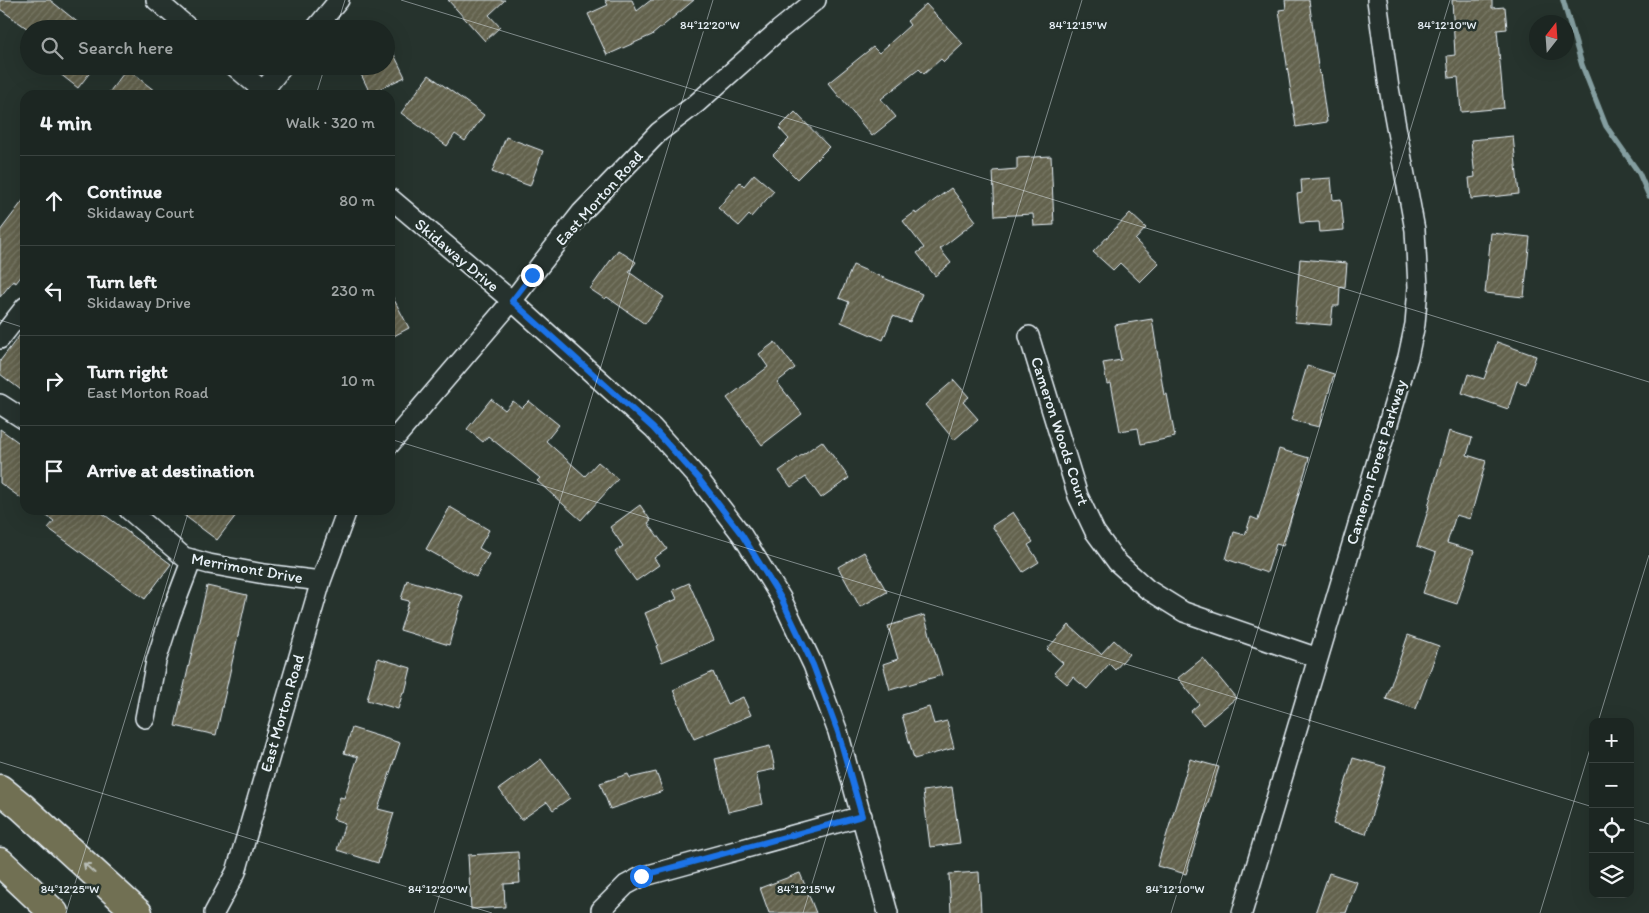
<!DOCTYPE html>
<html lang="en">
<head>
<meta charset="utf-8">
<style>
  :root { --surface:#1c2622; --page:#252e2a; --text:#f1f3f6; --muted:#a0a5a5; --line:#3a4340 }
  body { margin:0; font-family:Itim,sans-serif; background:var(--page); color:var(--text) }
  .controls { position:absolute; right:15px; bottom:15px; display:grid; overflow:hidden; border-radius:10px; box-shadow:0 5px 20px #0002 }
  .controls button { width:45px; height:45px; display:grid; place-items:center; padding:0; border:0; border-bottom:1px solid var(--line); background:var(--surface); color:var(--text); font:25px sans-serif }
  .compass { position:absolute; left:1529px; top:15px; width:45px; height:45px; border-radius:50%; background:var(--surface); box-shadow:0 5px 20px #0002; rotate:17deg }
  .stop { position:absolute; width:15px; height:15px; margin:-11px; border:4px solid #1a73e8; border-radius:50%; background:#fff }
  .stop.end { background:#1a73e8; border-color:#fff; box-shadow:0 1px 5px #0008 }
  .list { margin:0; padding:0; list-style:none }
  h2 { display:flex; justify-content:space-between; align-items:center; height:65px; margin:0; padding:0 20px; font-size:21px }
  h2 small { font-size:16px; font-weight:400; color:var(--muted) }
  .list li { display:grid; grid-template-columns:32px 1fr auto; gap:15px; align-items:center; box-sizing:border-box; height:90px; padding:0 20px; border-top:1px solid var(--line) }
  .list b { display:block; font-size:19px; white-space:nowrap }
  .list p { margin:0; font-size:16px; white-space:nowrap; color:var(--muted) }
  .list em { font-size:16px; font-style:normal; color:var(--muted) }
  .icon { flex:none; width:28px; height:28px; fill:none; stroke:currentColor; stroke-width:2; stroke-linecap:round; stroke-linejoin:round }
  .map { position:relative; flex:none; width:1649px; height:913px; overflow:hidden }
  .search { position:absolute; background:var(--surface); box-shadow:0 5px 20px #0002; left:20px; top:20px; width:375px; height:55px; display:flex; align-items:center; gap:12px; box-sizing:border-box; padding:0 18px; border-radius:28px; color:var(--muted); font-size:19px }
  .panel { position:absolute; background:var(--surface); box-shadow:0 5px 20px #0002; left:20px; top:90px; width:375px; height:425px; border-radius:15px }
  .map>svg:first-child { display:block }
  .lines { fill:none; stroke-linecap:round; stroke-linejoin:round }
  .stream { stroke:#849ea0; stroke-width:5.5 }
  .building { fill:url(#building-hatch); stroke:#e8f1f8 }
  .street-casing { stroke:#e8f1f8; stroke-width:22 }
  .highway-casing { stroke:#e8f1f8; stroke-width:31 }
  .street { stroke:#26332d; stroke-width:19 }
  .highway { stroke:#716f52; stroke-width:28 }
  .oneway { stroke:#b8bdb6 }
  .route { stroke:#1a73e8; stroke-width:6 }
  .ticks { fill:none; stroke:#e8f1f8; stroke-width:1; stroke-opacity:0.45 }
  .labels { text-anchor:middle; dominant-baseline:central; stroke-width:5; stroke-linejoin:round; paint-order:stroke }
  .street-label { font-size:16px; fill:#e8f1f8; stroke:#26332d }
  .ticks-label { font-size:12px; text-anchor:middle; fill:#e8f1f8; stroke:#26332d; stroke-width:5; stroke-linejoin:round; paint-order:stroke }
</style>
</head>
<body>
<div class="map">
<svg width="1649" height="913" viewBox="0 0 1649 913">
  <defs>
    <pattern id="building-hatch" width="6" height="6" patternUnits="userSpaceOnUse" patternTransform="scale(1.25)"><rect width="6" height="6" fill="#63624d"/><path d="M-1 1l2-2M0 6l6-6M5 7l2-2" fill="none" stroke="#797967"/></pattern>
  </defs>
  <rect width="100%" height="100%" fill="#26332d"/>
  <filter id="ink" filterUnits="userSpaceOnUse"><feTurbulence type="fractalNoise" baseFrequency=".02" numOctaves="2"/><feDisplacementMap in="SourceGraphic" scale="10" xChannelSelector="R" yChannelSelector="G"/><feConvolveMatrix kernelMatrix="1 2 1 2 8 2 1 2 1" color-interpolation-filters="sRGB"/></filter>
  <g filter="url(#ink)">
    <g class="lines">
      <path class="stream" d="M1563 0 1582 65 1606 126 1639 173 1649 196"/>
    </g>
    <path class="building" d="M0 0H50L86 29H28L0 9Z
      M448 0H505L489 15 500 27 485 41Z
      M605 0H632L637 11 651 0H694L652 35 607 55 588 14 608 5Z
      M1285 0H1309L1319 74 1320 73 1327 122 1296 127 1279 10 1286 9Z
      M1452 0H1492V8L1505 7 1507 29 1497 30 1504 108 1461 112 1458 77 1449 78 1447 56 1455 55Z
      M926 4 963 44 944 62 941 59 924 74 919 69 881 99 896 117 872 136 828 83 873 47 879 53 910 25 907 21Z
      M386 38 405 77 370 93 357 66H386Z
      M50 66H95L78 88Z
      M127 69 160 95H107Z
      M429 75 484 115 465 141 455 134 447 146 401 113Z
      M795 112 829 147 797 179 773 155 789 139 779 128Z
      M1513 136 1519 194 1471 199 1469 178 1475 177 1471 140Z
      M506 137 543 151 530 186 492 172Z
      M1051 156 1054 225 1034 226 1033 214 995 216 993 171 1017 169V158Z
      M754 174 774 191 751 217 749 215 739 226 718 208 740 182 744 186Z
      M1331 178 1333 200 1341 199 1344 230 1320 232 1319 222 1300 223 1297 194 1302 193 1301 180Z
      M951 188 976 221 940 249 951 263 935 276 917 253 924 248 903 221 915 212 916 214Z
      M25 198V271L16 283 13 281 0 297V231Z
      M1130 213 1146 228 1135 240 1159 263 1140 282 1120 263 1113 270 1093 252Z
      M1491 233 1530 237 1524 297 1485 293Z
      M618 250 636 262 629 272 664 297 645 324 607 297 605 299 590 289Z
      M1300 259 1347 263 1345 287 1340 286 1339 306H1333L1331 325 1295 322Z
      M853 265 922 294 910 322 893 316 883 340 841 322 849 302 839 298Z
      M390 292 409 328 390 338Z
      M1152 319 1164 395 1167 394 1175 437 1141 444 1138 428 1120 431 1111 383 1107 384 1103 363 1121 360 1115 325Z
      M25 328V393L0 374V361Z
      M775 342 795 368 777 382 802 414 762 445 727 398 768 367 759 354Z
      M1497 342 1536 356 1526 384 1517 381 1508 409 1462 393 1468 374 1484 379Z
      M1307 366 1334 374 1319 427 1291 420Z
      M954 380 969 397 963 402 978 419 954 440 925 405Z
      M491 399 505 410 513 401 522 408 529 401 559 425 546 441 585 476 598 462 618 479 581 520 537 481 540 478 488 436 483 442 467 429Z
      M0 429 25 447V501L0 483Z
      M1449 431 1472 438 1467 455 1486 461 1470 519 1456 515 1447 543 1474 551 1457 604 1423 593 1436 553 1417 546 1429 507H1428Z
      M822 441 849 478 821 498 806 477 791 487 779 471Z
      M1279 449 1309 458 1283 546 1276 544 1267 573 1226 559 1234 532 1245 535 1251 517 1258 520Z
      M640 505 651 521 648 523 667 549 654 558 659 565 636 581 615 552 623 546 610 527Z
      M450 507 489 530 479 548 489 554 476 577 426 549Z
      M38 510H98L171 564 145 599 48 528 54 521Z
      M177 510H240L217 540Z
      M1013 512 1033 542 1028 545 1039 562 1023 572 992 526Z
      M864 552 887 592 860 607 838 567Z
      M407 580 463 596 449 645 400 630 409 601 401 599Z
      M689 583 714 640 662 662 656 646 658 645 645 613 677 599 673 590Z
      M207 586 247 595 216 735 175 726Z
      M924 615 942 675 890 690 883 664 898 659 888 626Z
      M1069 625 1101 654 1114 640 1129 654 1115 670 1109 664 1087 689 1073 677 1067 684 1054 673 1063 663 1047 649Z
      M1408 635 1439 646 1416 709 1386 699Z
      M378 658 411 668 405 692H403L398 709 367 700Z
      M1203 658 1236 698 1203 725 1191 711 1199 704 1178 678Z
      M713 672 727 704 743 697 751 715 694 739 673 690Z
      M929 707 934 724 947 721 954 748 914 759 902 715Z
      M352 728 400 743 378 809 394 813 378 863 337 850 345 823 333 819 340 797 344 798 358 757 344 753Z
      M770 746 775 769 756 773 763 804 728 812 715 759Z
      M1353 758 1386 767 1366 834 1333 824Z
      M541 759 570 798 553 810 547 802 521 820 499 789Z
      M1190 759 1219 767 1186 874 1157 866Z
      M656 772 663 791 610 809 600 783 628 774 630 778Z
      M952 787 960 843 930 847 923 791Z
      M518 852 520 883 504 884 505 907 471 909 468 855Z
      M979 872 981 913H951L949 874Z
      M800 873 816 913H769L760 888Z
      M1329 873 1357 882 1346 913H1315Z"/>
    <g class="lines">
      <g class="street-casing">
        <path id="street" d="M156 0 190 29
          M315 29 339 0
          M234 66 268 95
          M263 91 283 66
          M390 198 512 301 653 428 699 479 742 535 781 598 813 665 838 732 888 913
          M1029 336 1078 496 1095 532 1117 562 1147 589 1184 612 1318 658
          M0 339 25 307
          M0 404 25 420
          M390 444 512 301 581 213 659 132 697 103 779 30 816 0
          M129 510 184 557 209 564 264 574 321 581
          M145 718 156 661 170 617 192 559
          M601 910 626 885 641 877 862 816
          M214 913 236 872 321 581 347 510
          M1242 913 1408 357 1415 324 1418 287 1415 230 1389 88 1377 0"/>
      </g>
      <g class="highway-casing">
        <path id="highway" d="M0 789 22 807 138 913
          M0 862 54 913"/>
      </g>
      <use href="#street" class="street"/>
      <use href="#highway" class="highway"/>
    </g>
    <defs><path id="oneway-shaft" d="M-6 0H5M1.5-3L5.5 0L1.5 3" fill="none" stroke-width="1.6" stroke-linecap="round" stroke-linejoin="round" transform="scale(1.25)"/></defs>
    <use class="oneway" href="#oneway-shaft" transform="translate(89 868) rotate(-138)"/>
  </g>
  <g class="lines" filter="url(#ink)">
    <path class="route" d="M532 275 512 301 653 428 699 479 742 535 781 598 813 665 838 732 862 816 641 876"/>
  </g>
  <path class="ticks" d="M401 0 1649 382M336 29 345 0M316 95 325 66M0 320 25 328M390 439 1593 807M1598 722 1649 555M0 762 492 913M1630 818 1649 824M66 913 189 510M434 913 713 0M803 913 1082 0M1171 913 1450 0M1540 913 1593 739"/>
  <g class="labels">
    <g class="street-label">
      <text transform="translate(599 198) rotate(-48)">East Morton Road</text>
      <text transform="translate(457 255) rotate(40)">Skidaway Drive</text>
      <text transform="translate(1060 431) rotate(72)">Cameron Woods Court</text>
      <text transform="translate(1376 462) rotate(-73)">Cameron Forest Parkway</text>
      <text transform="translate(247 568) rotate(10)">Merrimont Drive</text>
      <text transform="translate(282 713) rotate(-74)">East Morton Road</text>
    </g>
  </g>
  <g class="ticks-label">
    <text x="710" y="29">84°12'20"W</text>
    <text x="1078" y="29">84°12'15"W</text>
    <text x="1447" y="29">84°12'10"W</text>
    <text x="70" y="893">84°12'25"W</text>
    <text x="438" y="893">84°12'20"W</text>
    <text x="806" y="893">84°12'15"W</text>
    <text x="1175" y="893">84°12'10"W</text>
  </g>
</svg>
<div class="controls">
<button>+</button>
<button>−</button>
<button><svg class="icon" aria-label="locate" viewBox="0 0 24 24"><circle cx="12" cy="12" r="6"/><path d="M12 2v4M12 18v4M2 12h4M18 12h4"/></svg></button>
<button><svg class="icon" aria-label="layers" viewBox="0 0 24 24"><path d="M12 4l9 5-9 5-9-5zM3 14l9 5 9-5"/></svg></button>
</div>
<svg class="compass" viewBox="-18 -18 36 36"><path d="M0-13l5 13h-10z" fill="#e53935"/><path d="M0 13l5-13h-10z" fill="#a0a5a5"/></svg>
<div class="stop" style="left:641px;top:876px"></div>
<div class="stop end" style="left:532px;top:275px"></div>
<div class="search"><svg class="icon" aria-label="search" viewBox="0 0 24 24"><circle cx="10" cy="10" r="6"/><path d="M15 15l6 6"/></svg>Search here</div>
<section class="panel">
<h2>4 min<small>Walk · 320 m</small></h2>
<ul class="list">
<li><svg class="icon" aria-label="ahead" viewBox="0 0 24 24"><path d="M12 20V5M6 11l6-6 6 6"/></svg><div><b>Continue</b><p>Skidaway Court</p></div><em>80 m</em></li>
<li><svg class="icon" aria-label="left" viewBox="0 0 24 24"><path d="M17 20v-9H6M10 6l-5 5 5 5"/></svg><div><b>Turn left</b><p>Skidaway Drive</p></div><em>230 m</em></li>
<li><svg class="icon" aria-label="right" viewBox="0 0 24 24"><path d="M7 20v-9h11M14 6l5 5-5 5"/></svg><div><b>Turn right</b><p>East Morton Road</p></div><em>10 m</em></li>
<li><svg class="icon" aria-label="arrive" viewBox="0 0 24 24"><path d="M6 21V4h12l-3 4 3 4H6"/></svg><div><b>Arrive at destination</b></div></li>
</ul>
</section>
</div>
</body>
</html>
